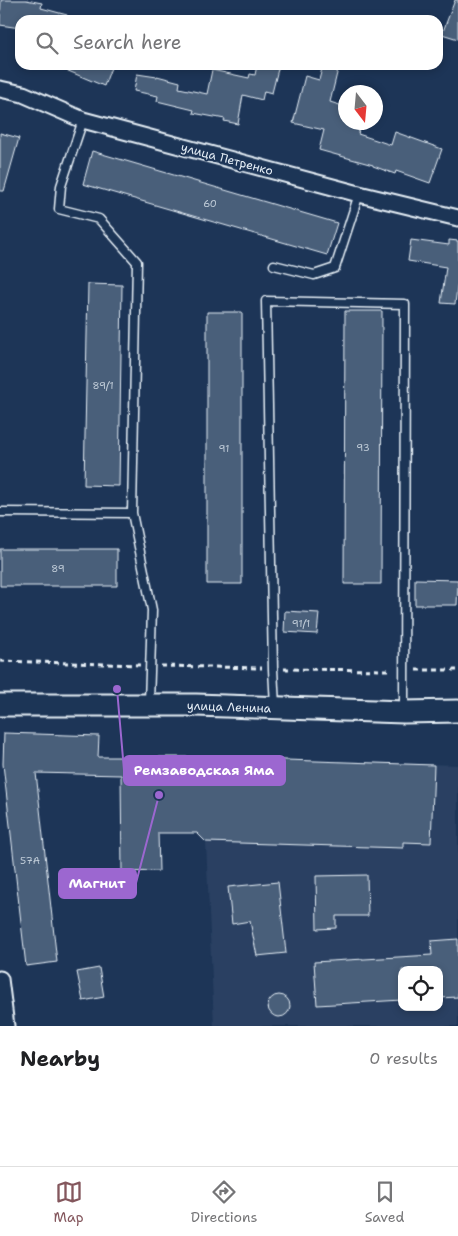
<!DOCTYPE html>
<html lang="en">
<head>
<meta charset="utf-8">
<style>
  :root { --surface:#fff; --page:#f2f2f2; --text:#202124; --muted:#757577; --line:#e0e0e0; --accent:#84575d }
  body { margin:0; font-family:"Shantell Sans",sans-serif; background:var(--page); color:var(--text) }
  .controls { position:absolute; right:15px; bottom:15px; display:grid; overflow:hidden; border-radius:10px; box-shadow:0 2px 8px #0003 }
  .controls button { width:45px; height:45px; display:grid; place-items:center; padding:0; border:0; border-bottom:1px solid var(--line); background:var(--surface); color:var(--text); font:25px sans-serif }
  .compass { position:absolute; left:338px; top:85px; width:45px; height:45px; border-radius:50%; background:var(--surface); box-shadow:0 2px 8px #0003; rotate:164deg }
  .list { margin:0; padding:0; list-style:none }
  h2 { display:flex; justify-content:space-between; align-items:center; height:65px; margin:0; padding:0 20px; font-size:21px }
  h2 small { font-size:16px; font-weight:400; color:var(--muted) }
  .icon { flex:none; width:28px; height:28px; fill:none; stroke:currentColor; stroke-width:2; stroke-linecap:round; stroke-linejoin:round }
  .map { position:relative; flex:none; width:458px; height:1026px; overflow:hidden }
  .search { position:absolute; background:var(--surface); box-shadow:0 2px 8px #0003; left:15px; right:15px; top:15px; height:55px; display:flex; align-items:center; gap:12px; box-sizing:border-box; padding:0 18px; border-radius:15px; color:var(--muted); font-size:19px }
  .sheet { height:140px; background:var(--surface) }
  nav { display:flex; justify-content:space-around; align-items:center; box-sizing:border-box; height:70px; border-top:1px solid var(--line); background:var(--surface); font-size:14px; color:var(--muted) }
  nav a { display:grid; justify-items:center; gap:2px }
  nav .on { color:var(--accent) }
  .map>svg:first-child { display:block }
  .built { fill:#2a4162; fill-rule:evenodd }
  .building { fill:#495e7a; stroke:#e8f1f8 }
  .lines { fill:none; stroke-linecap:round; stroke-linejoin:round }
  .lane-casing { stroke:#e8f1f8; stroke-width:11 }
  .street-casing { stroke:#e8f1f8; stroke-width:19 }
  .secondary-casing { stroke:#e8f1f8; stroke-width:25 }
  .path { stroke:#e8f1f8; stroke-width:3; stroke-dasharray:5 4; stroke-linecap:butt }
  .lane { stroke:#1d3557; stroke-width:8 }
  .street { stroke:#1d3557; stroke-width:15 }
  .secondary { stroke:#1d3557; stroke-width:21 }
  .labels { text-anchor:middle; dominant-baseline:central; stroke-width:4; stroke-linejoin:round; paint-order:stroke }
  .number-label { font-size:10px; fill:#c0ccd8 }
  .street-label { font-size:12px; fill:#e8f1f8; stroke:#1d3557 }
  .leader { fill:none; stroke:#9c67d0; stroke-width:2 }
  .callout-dot { fill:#9c67d0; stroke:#1d3557; stroke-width:2 }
  .callout { fill:#9c67d0; stroke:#9c67d0; stroke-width:2 }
  .callout-label { font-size:14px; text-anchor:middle; font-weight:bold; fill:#fff }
</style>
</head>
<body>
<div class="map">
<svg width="458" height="1026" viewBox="0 0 458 1026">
  <rect width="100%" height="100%" fill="#1d3557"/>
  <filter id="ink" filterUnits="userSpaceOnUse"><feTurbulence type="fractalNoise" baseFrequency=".02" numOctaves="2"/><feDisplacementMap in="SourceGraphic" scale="10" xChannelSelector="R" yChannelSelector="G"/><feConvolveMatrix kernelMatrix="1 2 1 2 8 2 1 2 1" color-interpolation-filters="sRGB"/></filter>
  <g filter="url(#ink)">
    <path class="built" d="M196 757 458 765V1026H214L206 842 197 833ZM402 970H439V1007H402Z"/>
    <path class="building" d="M1 0H26L42 3 41 8 67 15V20H20V28L0 25Z
      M455 0H458V39L442 34Z
      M54 65H112L104 86Z
      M257 65H279L272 93 264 91 262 100 243 95 238 124 224 121 225 119 193 113 194 110 157 101 158 96 134 91 137 74 157 77V76L180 82 179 88 207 94 212 70 249 78 250 74 255 75Z
      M323 65H339L330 102 346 107V122H361L358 134 391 145 395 132 442 149 430 183 396 171 395 174 373 166V165L319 150 324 130 293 123 305 76 319 80Z
      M0 133 19 138 4 191H0Z
      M92 151 337 223 327 255 83 184Z
      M411 240 449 245V240L458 241V280L455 304 441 303 446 267 408 261Z
      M88 284 122 285 119 486 84 485Z
      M345 311H382L381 584H344Z
      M207 312H242V584H207Z
      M0 549H117V586H0Z
      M415 579 458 580 457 605H415Z
      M285 611 319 613 317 634 284 632Z
      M4 733 99 736 98 757H196L434 765 431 843 403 842V848L206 842 197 833H158L159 871 122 872 121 775 36 773 57 962 26 966 3 764Z
      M367 875 368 916H336V928L317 929 316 876Z
      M278 882 286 953 257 956 250 921 232 924 228 887Z
      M458 939V997L439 998V970H402V1000L317 1005 314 962 432 955 431 941Z
      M99 968 104 997 83 1001 77 972Z
      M268 1006a11 11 0 1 1 22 0a11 11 0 1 1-22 0Z"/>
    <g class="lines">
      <g class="lane-casing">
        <path id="lane" d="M83 120 61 186 59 209 99 219 137 262 132 513
          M274 265 314 275 335 268 359 194
          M0 512 132 513 152 610 149 703
          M275 706 273 669 266 301 405 304 404 711"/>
      </g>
      <g class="street-casing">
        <path id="street" d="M0 89 23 94 83 120 359 194 458 218
          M0 979 6 1026"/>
      </g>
      <g class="secondary-casing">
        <path id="secondary" d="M0 705H196L404 712 458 711"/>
      </g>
      <path class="path" d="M0 661 140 665
        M161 666 262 668
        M284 669 392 670
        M416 670H458"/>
      <use href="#lane" class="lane"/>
      <use href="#street" class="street"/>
      <use href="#secondary" class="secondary"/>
    </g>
  </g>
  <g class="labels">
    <g class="number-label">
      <text x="210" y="203">60</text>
      <text x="103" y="385">89/1</text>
      <text x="363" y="447">93</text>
      <text x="224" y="448">91</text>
      <text x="58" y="568">89</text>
      <text x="301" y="623">91/1</text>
      <text x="30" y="860">57А</text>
    </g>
    <g class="street-label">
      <text transform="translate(227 159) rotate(15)">улица Петренко</text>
      <text transform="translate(229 707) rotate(2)">улица Ленина</text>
    </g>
  </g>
  <path class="leader" d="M117 689L124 770M159 795L136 883"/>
  <g class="callout-dot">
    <circle cx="117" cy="689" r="5"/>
    <circle cx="159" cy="795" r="5"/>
  </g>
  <g class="callout">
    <rect x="124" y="756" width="161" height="29" rx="5"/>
    <rect x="59" y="869" width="77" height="29" rx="5"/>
  </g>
  <g class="callout-label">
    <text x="204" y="775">Ремзаводская Яма</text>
    <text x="97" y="888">Магнит</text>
  </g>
</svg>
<div class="controls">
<button><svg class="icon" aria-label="locate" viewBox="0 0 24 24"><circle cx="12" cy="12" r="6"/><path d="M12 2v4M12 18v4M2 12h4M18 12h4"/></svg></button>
</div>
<svg class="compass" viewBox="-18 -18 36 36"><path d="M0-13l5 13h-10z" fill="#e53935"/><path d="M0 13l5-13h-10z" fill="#757577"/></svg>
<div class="search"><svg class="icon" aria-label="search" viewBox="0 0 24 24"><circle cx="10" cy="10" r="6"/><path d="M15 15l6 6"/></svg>Search here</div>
</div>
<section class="sheet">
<h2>Nearby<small>0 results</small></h2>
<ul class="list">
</ul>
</section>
<nav>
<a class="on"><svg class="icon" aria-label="map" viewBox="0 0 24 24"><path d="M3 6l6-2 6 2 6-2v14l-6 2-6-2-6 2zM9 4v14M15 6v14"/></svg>Map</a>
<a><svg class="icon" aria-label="directions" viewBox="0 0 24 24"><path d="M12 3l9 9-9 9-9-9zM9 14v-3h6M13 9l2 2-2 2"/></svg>Directions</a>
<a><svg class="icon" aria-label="saved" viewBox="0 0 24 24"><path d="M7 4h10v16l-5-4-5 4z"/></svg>Saved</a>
</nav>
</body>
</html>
